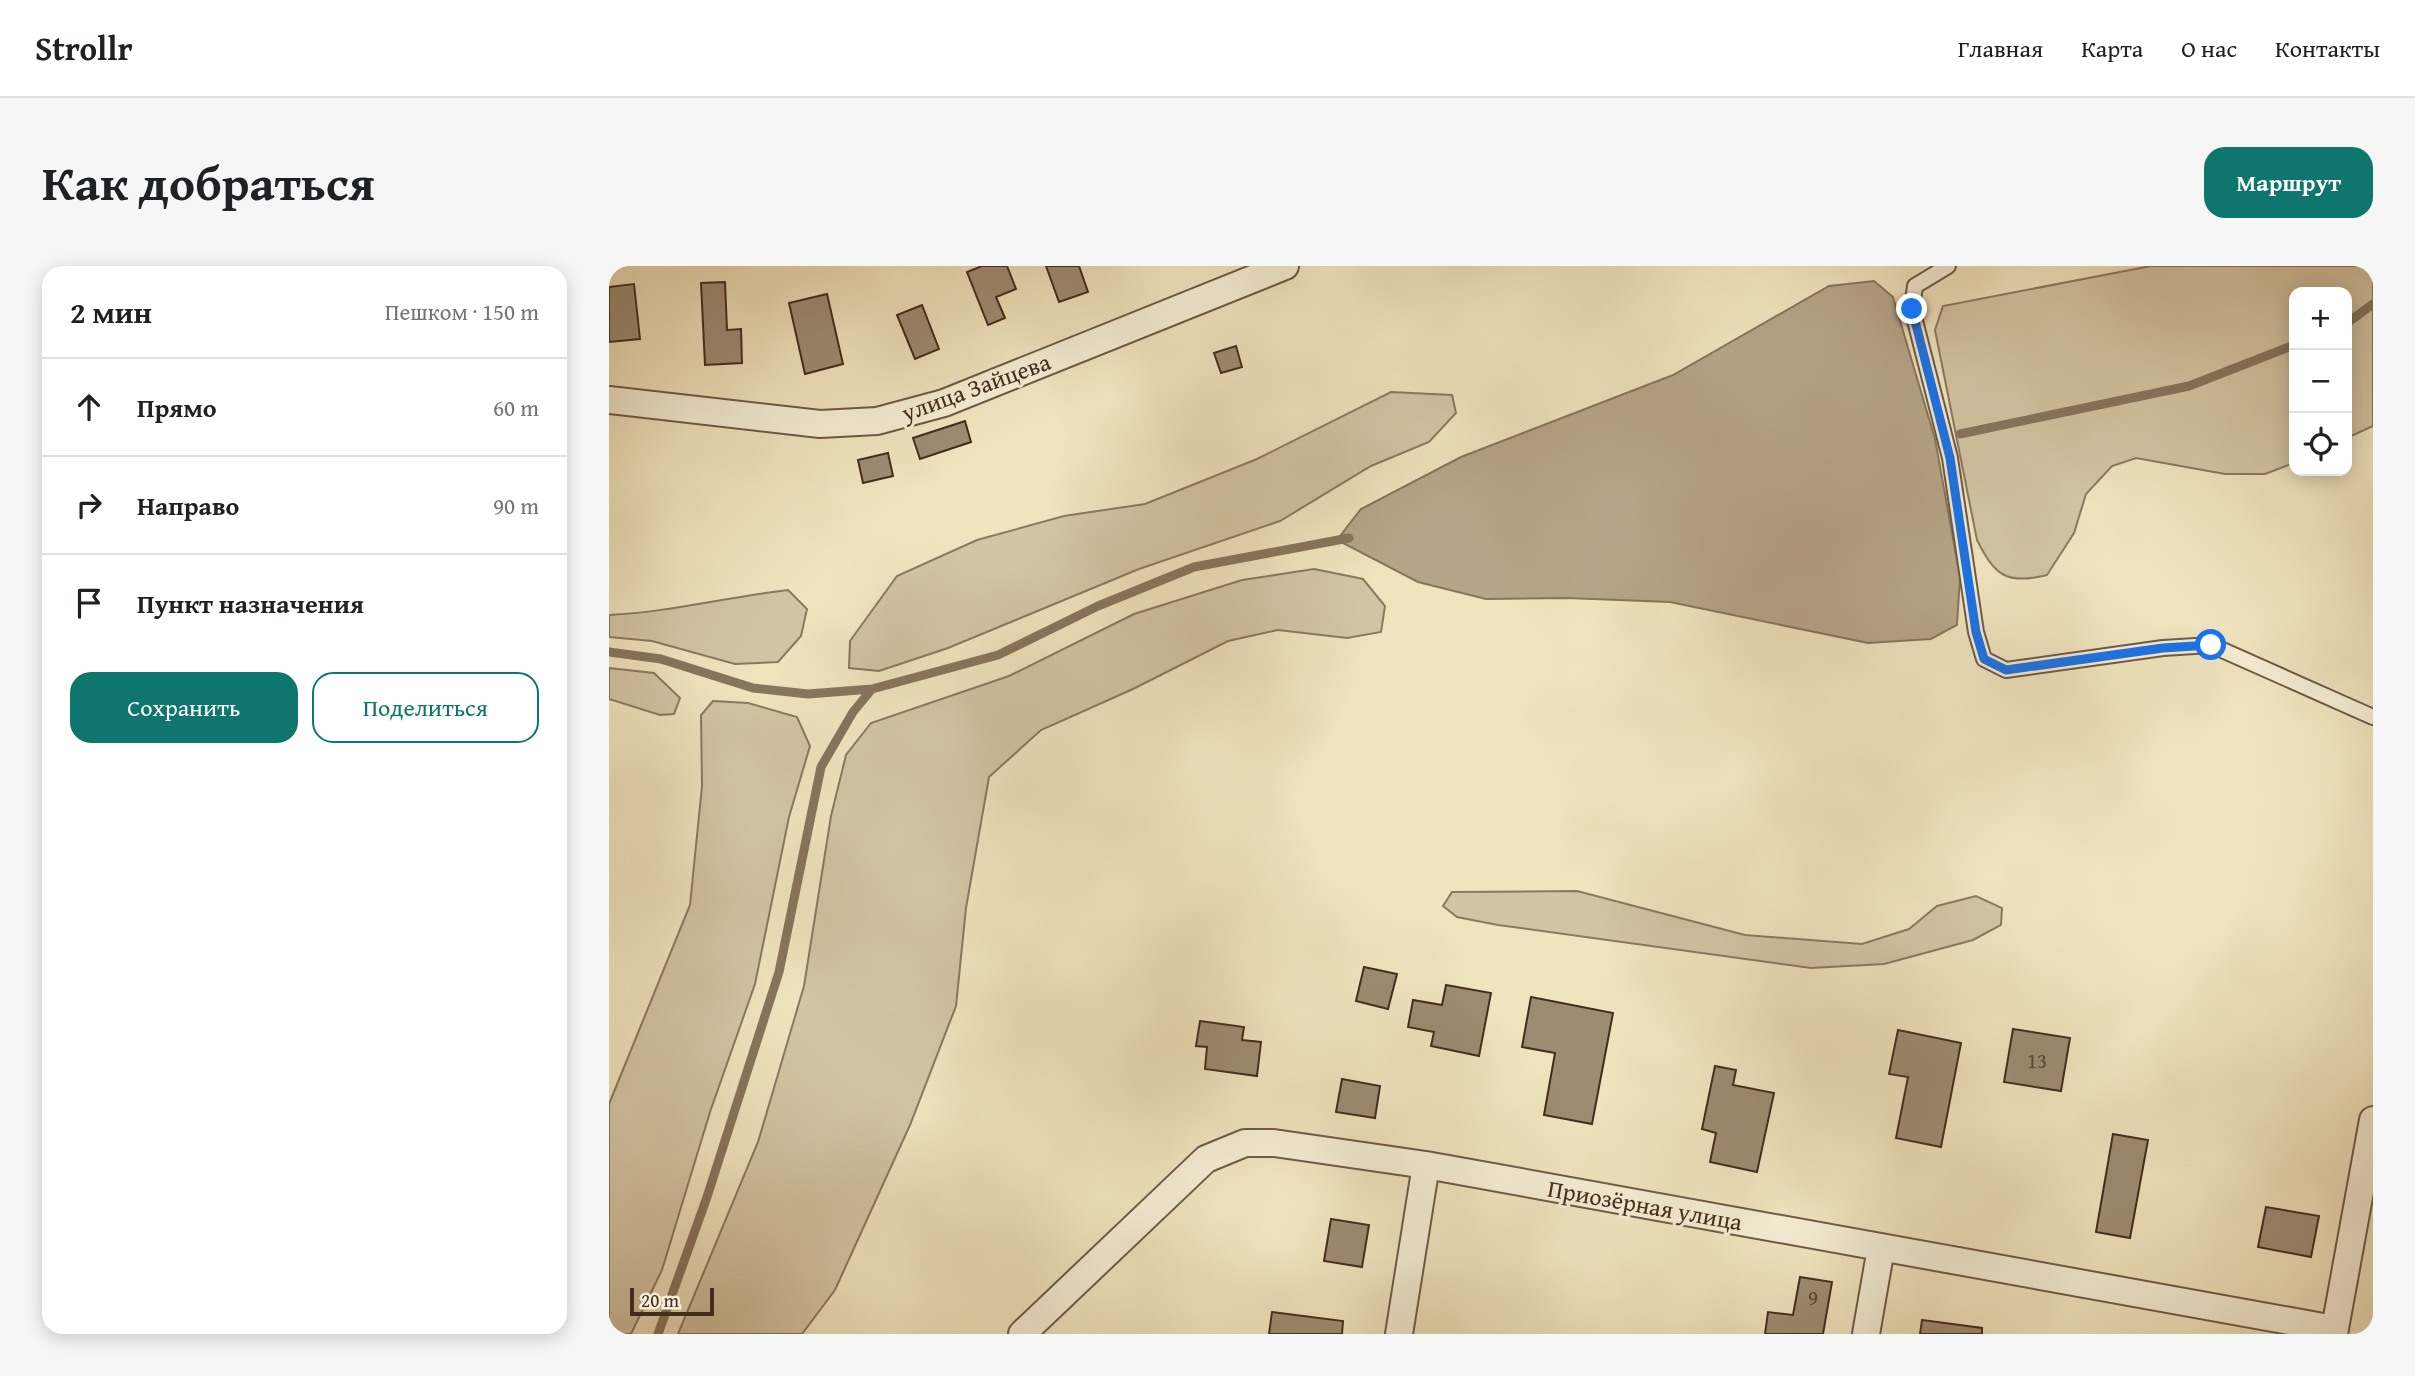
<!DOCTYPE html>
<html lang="ru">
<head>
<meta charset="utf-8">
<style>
  :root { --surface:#fff; --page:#f6f6f6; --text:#202124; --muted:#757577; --line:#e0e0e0; --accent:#0f766e }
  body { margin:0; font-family:"Gentium Book Plus",serif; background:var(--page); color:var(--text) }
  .controls { position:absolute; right:21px; top:21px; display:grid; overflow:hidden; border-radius:14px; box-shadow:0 4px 18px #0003 }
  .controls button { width:63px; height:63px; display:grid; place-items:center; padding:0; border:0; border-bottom:2px solid var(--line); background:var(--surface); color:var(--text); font:35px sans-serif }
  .scale { position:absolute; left:21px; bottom:18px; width:84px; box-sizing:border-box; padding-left:7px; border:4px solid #442c1f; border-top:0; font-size:19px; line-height:24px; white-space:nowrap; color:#442c1f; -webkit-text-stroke:5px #f5edd5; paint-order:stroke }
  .stop { position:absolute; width:21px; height:21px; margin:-16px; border:5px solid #1a73e8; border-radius:50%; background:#fff }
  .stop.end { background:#1a73e8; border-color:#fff; box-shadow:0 2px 7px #0008 }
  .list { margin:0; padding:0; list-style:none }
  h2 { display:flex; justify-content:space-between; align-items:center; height:91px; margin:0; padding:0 28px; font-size:30px }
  h2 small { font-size:23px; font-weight:400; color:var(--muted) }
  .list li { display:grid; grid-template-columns:46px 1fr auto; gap:21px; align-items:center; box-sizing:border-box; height:98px; padding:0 28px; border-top:2px solid var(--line) }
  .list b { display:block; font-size:26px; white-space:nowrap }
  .list em { font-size:23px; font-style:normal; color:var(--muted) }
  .actions { display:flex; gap:14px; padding:21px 28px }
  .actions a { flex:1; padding:16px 0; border:2px solid var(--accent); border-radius:21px; text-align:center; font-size:24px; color:var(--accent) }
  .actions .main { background:var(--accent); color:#fff }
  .icon { flex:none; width:38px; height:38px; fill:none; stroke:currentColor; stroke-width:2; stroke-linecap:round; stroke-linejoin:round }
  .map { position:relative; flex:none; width:1764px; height:1068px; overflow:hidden; border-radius:21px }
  header { display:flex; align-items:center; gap:42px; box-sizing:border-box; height:98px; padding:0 35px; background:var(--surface); border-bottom:2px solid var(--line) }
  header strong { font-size:33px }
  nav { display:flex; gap:38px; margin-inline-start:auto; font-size:24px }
  .intro { display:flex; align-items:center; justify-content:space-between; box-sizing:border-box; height:168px; padding:0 42px }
  h1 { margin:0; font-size:49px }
  .button { padding:18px 32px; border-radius:21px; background:var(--accent); color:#fff; font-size:24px; font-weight:700 }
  main { display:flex; gap:42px; padding:0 42px }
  aside { flex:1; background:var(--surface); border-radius:21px; box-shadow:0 4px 18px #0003 }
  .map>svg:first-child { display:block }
  .green { fill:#d3c5a3; stroke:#8c7861; stroke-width:2 }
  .water { fill:#b6a588; stroke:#88755e; stroke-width:2 }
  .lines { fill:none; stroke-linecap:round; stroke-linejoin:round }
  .stream { stroke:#88755e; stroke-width:9 }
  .building { fill:#9d8c72; stroke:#442c1f; stroke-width:2 }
  .lane-casing { stroke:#6f5a47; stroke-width:18 }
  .street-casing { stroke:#6f5a47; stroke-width:30 }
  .lane { stroke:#f5edd5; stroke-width:14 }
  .street { stroke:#f5edd5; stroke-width:26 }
  .route { stroke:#1a73e8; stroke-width:9 }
  .labels { text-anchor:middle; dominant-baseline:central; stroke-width:6; stroke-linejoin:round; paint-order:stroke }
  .number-label { font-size:21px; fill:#5a4434 }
  .street-label { font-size:24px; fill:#442c1f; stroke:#f5edd5 }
</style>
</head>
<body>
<header>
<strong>Strollr</strong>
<nav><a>Главная</a><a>Карта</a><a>О нас</a><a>Контакты</a></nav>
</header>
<div class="intro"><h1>Как добраться</h1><a class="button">Маршрут</a></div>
<main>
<aside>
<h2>2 мин<small>Пешком · 150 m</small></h2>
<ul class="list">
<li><svg class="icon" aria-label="ahead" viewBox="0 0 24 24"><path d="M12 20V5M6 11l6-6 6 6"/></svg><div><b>Прямо</b></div><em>60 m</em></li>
<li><svg class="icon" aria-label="right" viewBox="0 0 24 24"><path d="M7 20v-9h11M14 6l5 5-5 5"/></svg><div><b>Направо</b></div><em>90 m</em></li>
<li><svg class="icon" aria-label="arrive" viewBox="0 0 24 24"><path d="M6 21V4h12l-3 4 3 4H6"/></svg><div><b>Пункт назначения</b></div></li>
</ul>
<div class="actions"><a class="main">Сохранить</a><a>Поделиться</a></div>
</aside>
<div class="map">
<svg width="1764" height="1068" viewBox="0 0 1764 1068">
  <rect width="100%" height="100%" fill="#f0e4be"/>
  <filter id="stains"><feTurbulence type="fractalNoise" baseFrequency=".00286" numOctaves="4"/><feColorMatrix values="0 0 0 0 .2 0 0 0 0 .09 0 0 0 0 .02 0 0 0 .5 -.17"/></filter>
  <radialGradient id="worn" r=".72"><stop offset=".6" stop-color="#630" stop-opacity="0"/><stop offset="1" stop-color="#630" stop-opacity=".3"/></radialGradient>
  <path class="green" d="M1542 0H1764V160L1738 172V26H1685V197L1656 208H1616L1527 192 1503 200 1477 228 1465 267 1438 309C1398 319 1386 310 1368 274L1326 64 1334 40Z
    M782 126 843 129 847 147 820 176 762 200 671 255 530 303 339 382 270 405 240 402 241 375 288 310 368 274 455 250 536 238 648 193Z
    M705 303 754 313 776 340 772 366 738 372 669 364 619 375 524 423 432 464 380 511 357 642 347 740 301 859 226 1024 193 1068H69L149 876 195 720 222 550 237 489 262 457 400 410 525 348 633 314Z
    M179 324 198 343 192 370 169 396 126 398 43 375 0 371V349C60 346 119 331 179 324Z
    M0 402 45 407 71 432 65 448 51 449 0 433Z
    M104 435 139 437 188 451 201 480 180 551 146 718 101 846 53 1004 22 1068H0V838L81 639 93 520 92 449Z
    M968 625 1136 669 1253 678 1300 663 1328 640 1367 630 1393 642 1392 659 1364 674 1275 698 1202 702 889 659 848 651 834 640 843 626Z"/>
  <path class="water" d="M1265 15 1284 31 1326 173 1351 311 1348 359 1322 373 1259 377 1061 336 958 332 877 333 809 316 728 274 752 243 852 191 1064 109 1220 20Z"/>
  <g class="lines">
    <path class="stream" d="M1738 57 1764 38
      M1351 168 1580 120 1685 79
      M0 386 52 393 144 422 199 428 263 423 389 389 489 340 585 301 740 272
      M49 1068 98 931 170 706 212 501 244 446 263 423"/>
  </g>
  <path class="building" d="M373 0H398L407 23 387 31 396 52 379 59 358 6Z
    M437 0H470L479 26 450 36Z
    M116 16 118 64 132 63 133 97 96 99 92 17Z
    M25 18 31 73 0 76V21Z
    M218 28 234 98 196 108 180 37Z
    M313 39 330 83 306 93 288 49Z
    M627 80 633 101 612 107 605 87Z
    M356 155 362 176 311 193 304 172Z
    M279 187 284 210 254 217 249 194Z
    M755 701 788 708 779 743 747 735Z
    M837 719 882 727 870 790 822 780 825 766 799 761 804 734 833 739Z
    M922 731 1004 747 983 858 935 849 946 787 913 781Z
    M591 755 635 761 633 774 652 776 648 810 596 803 598 781 587 780Z
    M1404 763 1461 772 1452 825 1395 816Z
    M1289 764 1352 777 1332 881 1287 872 1299 811 1280 808Z
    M1106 800 1127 804 1124 819 1165 827 1148 906 1101 896 1107 867 1093 863Z
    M733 813 771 820 766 852 727 846Z
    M1504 868 1539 874 1521 972 1487 966Z
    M1657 941 1710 950 1702 991 1649 981Z
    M722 953 760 959 753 1001 715 995Z
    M1191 1011 1223 1016 1214 1068H1156L1159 1046 1184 1049Z
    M663 1046 734 1055 733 1068H660Z
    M1313 1054 1373 1062V1068H1311Z"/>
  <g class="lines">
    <g class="lane-casing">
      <path id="lane" d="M1339 0 1306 20 1303 43 1341 192 1367 366 1375 393 1397 404 1554 382 1602 379 1764 451"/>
    </g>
    <g class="street-casing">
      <path id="street" d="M0 134 211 158 268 155 335 137 676 0
        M413 1068 597 893 636 877H665L817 899 1725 1063
        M790 1068 817 899
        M1257 1068 1272 982
        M1725 1068 1764 854"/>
    </g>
    <use href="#lane" class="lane"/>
    <use href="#street" class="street"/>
  </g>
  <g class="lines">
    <path class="route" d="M1303 43 1341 192 1367 366 1375 393 1397 404 1554 382 1602 379"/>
  </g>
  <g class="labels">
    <g class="number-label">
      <text x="1428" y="794">13</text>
      <text x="1204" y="1031">9</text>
    </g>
    <g class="street-label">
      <text transform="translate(367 121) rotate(-20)">улица Зайцева</text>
      <text transform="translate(1036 939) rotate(10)">Приозёрная улица</text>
    </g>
  </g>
  <rect width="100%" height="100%" filter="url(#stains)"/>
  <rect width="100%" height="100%" fill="url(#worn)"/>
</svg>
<div class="controls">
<button>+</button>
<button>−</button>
<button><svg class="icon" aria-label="locate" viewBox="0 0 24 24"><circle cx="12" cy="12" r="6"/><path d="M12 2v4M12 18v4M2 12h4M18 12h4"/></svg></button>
</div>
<div class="scale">20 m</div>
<div class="stop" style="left:1602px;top:379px"></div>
<div class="stop end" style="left:1303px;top:43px"></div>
</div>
</main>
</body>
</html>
